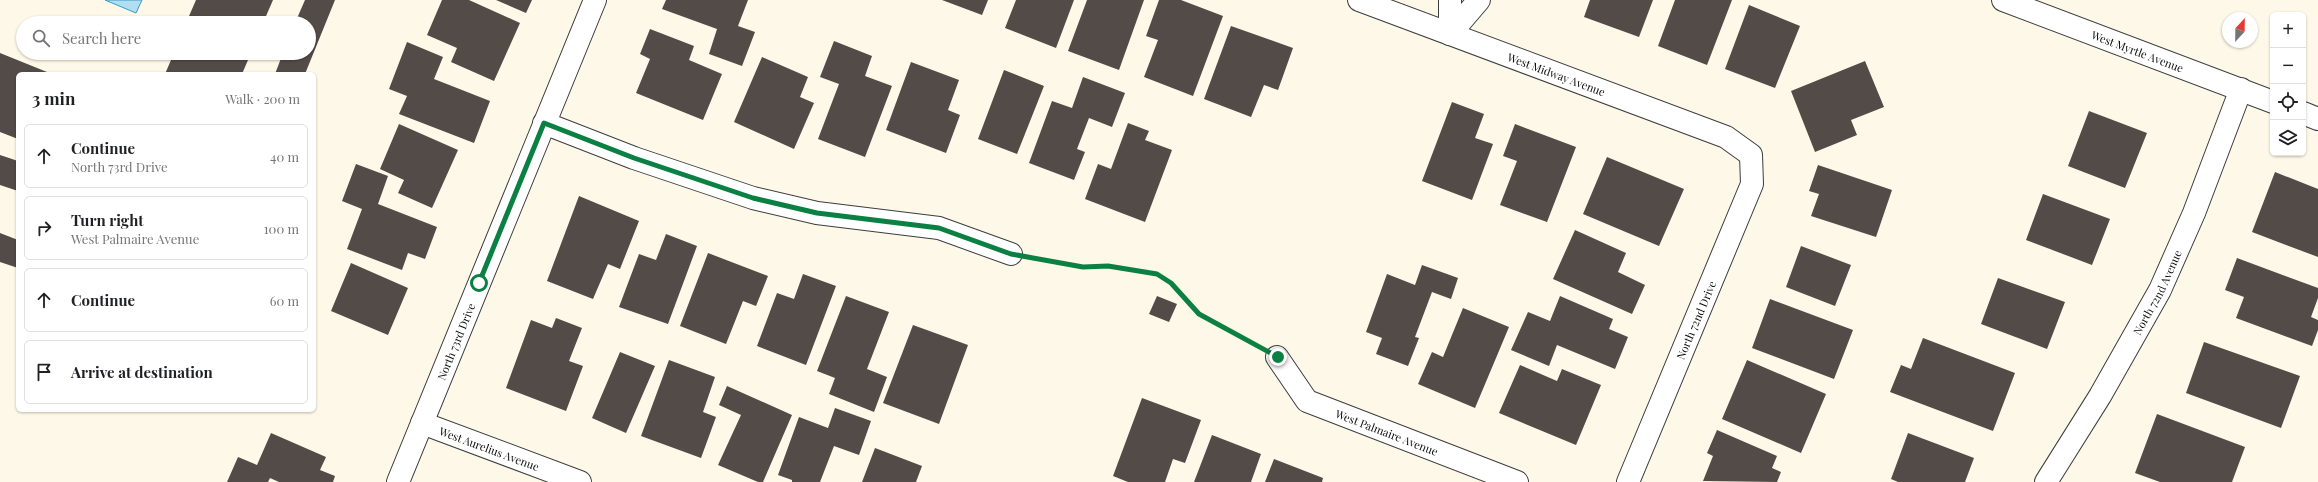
<!DOCTYPE html>
<html lang="en">
<head>
<meta charset="utf-8">
<style>
  :root { --surface:#fff; --page:#f2f2f2; --text:#202124; --muted:#757577; --line:#e0e0e0 }
  body { margin:0; font-family:"Playfair Display",serif; background:var(--page); color:var(--text) }
  .controls { position:absolute; right:12px; top:12px; display:grid; overflow:hidden; border-radius:6px; box-shadow:0 1px 3px #0004 }
  .controls button { width:36px; height:36px; display:grid; place-items:center; padding:0; border:0; border-bottom:1px solid var(--line); background:var(--surface); color:var(--text); font:20px sans-serif }
  .compass { position:absolute; left:2222px; top:12px; width:36px; height:36px; border-radius:50%; background:var(--surface); box-shadow:0 1px 3px #0004; rotate:22deg }
  .stop { position:absolute; width:12px; height:12px; margin:-9px; border:3px solid #0b8043; border-radius:50%; background:#fff }
  .stop.end { background:#0b8043; border-color:#fff; box-shadow:0 1px 4px #0008 }
  .list { margin:0; padding:0; list-style:none }
  h2 { display:flex; justify-content:space-between; align-items:center; height:52px; margin:0; padding:0 16px; font-size:17px }
  h2 small { font-size:13px; font-weight:400; color:var(--muted) }
  .list li { display:grid; grid-template-columns:26px 1fr auto; gap:12px; align-items:center; box-sizing:border-box; height:64px; margin:0 8px 8px; padding:0 8px; border:1px solid var(--line); border-radius:6px }
  .list b { display:block; font-size:15px; white-space:nowrap }
  .list p { margin:0; font-size:13px; white-space:nowrap; color:var(--muted) }
  .list em { font-size:13px; font-style:normal; color:var(--muted) }
  .icon { flex:none; width:22px; height:22px; fill:none; stroke:currentColor; stroke-width:2; stroke-linecap:round; stroke-linejoin:round }
  .map { position:relative; flex:none; width:2318px; height:482px; overflow:hidden }
  .search { position:absolute; background:var(--surface); box-shadow:0 1px 3px #0004; left:16px; top:16px; width:300px; height:44px; display:flex; align-items:center; gap:10px; box-sizing:border-box; padding:0 14px; border-radius:22px; color:var(--muted); font-size:15px }
  .panel { position:absolute; background:var(--surface); box-shadow:0 1px 3px #0004; left:16px; top:72px; width:300px; height:340px; border-radius:6px }
  .map>svg:first-child { display:block }
  .water { fill:#b0dff3; stroke:#3a99c6 }
  .building { fill:#524b47 }
  .lines { fill:none; stroke-linecap:round; stroke-linejoin:round }
  .minor-casing { stroke:#3d3d3d; stroke-width:24 }
  .tertiary-casing { stroke:#3d3d3d; stroke-width:24 }
  .path { stroke:#2c2c2c; stroke-width:2.5; stroke-dasharray:4 2; stroke-linecap:butt }
  .minor { stroke:#fff; stroke-width:22 }
  .tertiary { stroke:#fff; stroke-width:22 }
  .route { stroke:#0b8043; stroke-width:5 }
  .labels { text-anchor:middle; dominant-baseline:central; stroke-width:4; stroke-linejoin:round; paint-order:stroke }
  .street-label { font-size:11px; fill:#0a0a0a; stroke:#fff }
</style>
</head>
<body>
<div class="map">
<svg width="2318" height="482" viewBox="0 0 2318 482">
  <rect width="100%" height="100%" fill="#fef8e8"/>
  <path class="water" d="M105 0H142L136 13Z"/>
  <path class="building" d="M196 0H273L263 23H186Z
    M305 0H335L305 74H275L283 53H309V23H295Z
    M442 0H469L520 23 494 81 451 62 457 48 427 35Z
    M496 0H532L526 13Z
    M666 0H748L738 26 755 32 742 66 709 54 717 29 662 9Z
    M942 0H988L982 15Z
    M1016 0H1074L1056 48 1005 28Z
    M1087 0H1144L1119 70 1068 51Z
    M1159 0H1181L1223 16 1193 96 1144 77 1158 40 1146 36Z
    M1590 0H1653L1639 37 1584 17Z
    M1675 0H1732L1707 65 1658 46Z
    M1749 5 1800 26 1775 88 1725 69Z
    M1231 26 1293 48 1278 90 1264 85 1251 117 1204 99Z
    M650 29 694 46 689 60 722 74 703 120 636 93 650 59 640 54Z
    M834 41 872 56 865 76 892 86 865 157 818 139 839 84 820 77Z
    M407 42 443 57 434 79 490 101 474 143 399 114 407 96 389 89Z
    M0 53 52 74H18V139L0 132Z
    M174 53H251L242 74H165Z
    M762 57 808 77 800 97 814 103 794 149 734 122Z
    M1865 61 1884 107 1851 120 1857 135 1815 152 1791 91Z
    M911 62 959 80 948 110 960 115 946 153 886 130Z
    M1004 70 1044 86 1017 154 978 139Z
    M1083 77 1125 93 1112 127 1089 118 1077 149 1085 152 1074 180 1029 163 1052 101 1072 108Z
    M1452 102 1484 114 1475 138 1493 144 1472 200 1422 181Z
    M2089 111 2147 133 2125 188 2068 166Z
    M1128 123 1149 131 1145 140 1172 150 1145 222 1085 199 1098 164 1111 169Z
    M399 124 458 150 432 208 398 193 404 180 380 169Z
    M1515 124 1576 147 1547 222 1500 205 1517 161 1503 156Z
    M0 155 18 161V191L0 185Z
    M1607 157 1684 189 1659 246 1583 214Z
    M356 164 388 176 378 204 437 227 425 259 408 253 402 270 347 249 362 209 342 201Z
    M1818 165 1892 190 1876 237 1811 216 1819 194 1809 191Z
    M2275 172 2318 189V257L2252 232Z
    M2043 194 2110 219 2092 265 2026 240Z
    M579 196 639 221 620 269 608 264 593 299 547 281Z
    M1575 230 1626 253 1618 272 1645 285 1632 314 1553 279Z
    M0 233 18 240V268L0 262Z
    M666 234 697 246 668 324 619 307 639 254 656 260Z
    M1801 246 1851 265 1835 306 1786 287Z
    M708 253 768 276 756 306 743 301 726 344 680 326Z
    M2237 258 2318 288V298L2311 317 2318 320V330L2312 346 2236 318 2244 297 2225 290Z
    M351 263 408 288 388 335 331 311Z
    M1422 265 1458 278 1451 299 1432 292 1415 337 1419 338 1408 366 1376 354 1382 338 1366 332 1387 274 1415 285Z
    M803 274 836 286 806 365 757 346 777 293 794 299Z
    M1998 278 2065 302 2047 349 1981 324Z
    M846 296 889 312 867 369 887 377 874 412 829 394 835 378 817 371Z
    M1157 296 1177 304 1169 322 1149 314Z
    M1560 296 1613 319 1609 329 1628 337 1615 369 1557 345 1549 366 1511 350 1528 312 1550 321Z
    M1770 299 1853 330 1834 379 1752 348Z
    M1463 308 1509 327 1475 408 1418 384 1432 352 1443 357Z
    M556 318 582 328 569 361 583 366 566 411 506 388 531 320 552 328Z
    M913 325 968 345 939 424 883 403Z
    M1923 338 2015 373 1993 431 1890 392 1901 365 1911 369Z
    M2204 342 2300 376 2281 428 2186 393Z
    M620 352 655 366 626 433 592 418Z
    M669 360 715 377 703 412 716 417 701 458 641 436Z
    M1747 360 1826 394 1801 453 1722 419Z
    M1520 365 1557 381 1562 369 1601 385 1576 445 1499 413Z
    M727 386 792 415 763 482H758L718 465 741 415 719 405Z
    M1142 398 1201 420 1185 463 1173 459 1165 482H1128L1113 476Z
    M835 408 871 421 859 455 834 446 820 482H792V480L778 475 799 417 828 428Z
    M2157 414 2245 447 2232 482H2160L2135 473Z
    M1717 430 1777 456 1772 468 1781 472 1777 482 1703 481 1713 456 1707 453Z
    M271 433 326 457 320 470 335 476 333 482H279L270 478 268 482H227L238 457 257 465Z
    M1908 433 1974 458 1965 482H1898L1891 479Z
    M1212 435 1261 454 1251 482H1194Z
    M875 448 922 466 916 482H862Z
    M1274 459 1323 478 1322 482H1265Z"/>
  <g class="lines">
    <g class="minor-casing">
      <g id="minor">
        <path id="s1" d="M1359 0 1726 137 1751 155 1752 184 1628 482"/>
        <path d="M1450 34 1479 0"/>
        <path d="M1450 34V0"/>
        <path d="M544 123 634 158 753 198 817 213 939 228 1011 254"/>
        <path id="s2" d="M1277 357 1307 401 1517 482"/>
        <path id="s3" d="M422 423 580 482"/>
        <path id="s4" d="M398 482 595 0"/>
        <path id="s5" d="M2046 482 2100 396 2160 290 2194 213 2241 89"/>
      </g>
    </g>
    <g class="tertiary-casing">
      <g id="tertiary">
        <path id="s6" d="M2003 0 2273 102"/>
        <path d="M2303 113 2318 119"/>
      </g>
    </g>
    <path class="path" d="M1037 259 1083 267 1108 266 1157 274 1171 283 1199 314 1253 344"/>
    <use href="#minor" class="minor"/>
    <use href="#tertiary" class="tertiary"/>
  </g>
  <g class="lines">
    <path class="route" d="M479 283 544 123 634 158 753 198 817 213 939 228 1011 254 1083 267 1108 266 1157 274 1171 283 1199 314 1278 357"/>
  </g>
  <g class="labels">
    <g class="street-label">
      <text stroke="none"><textPath href="#s6" startOffset="144">West Myrtle Avenue</textPath></text>
      <text stroke="none"><textPath href="#s1" startOffset="211">West Midway Avenue</textPath></text>
      <text stroke="none"><textPath href="#s5" startOffset="220">North 72nd Avenue</textPath></text>
      <text transform="translate(1696 320) rotate(-67)">North 72nd Drive</text>
      <text stroke="none"><textPath href="#s4" startOffset="152">North 73rd Drive</textPath></text>
      <text stroke="none"><textPath href="#s2" startOffset="139">West Palmaire Avenue</textPath></text>
      <text stroke="none"><textPath href="#s3" startOffset="72">West Aurelius Avenue</textPath></text>
    </g>
  </g>
</svg>
<div class="controls">
<button>+</button>
<button>−</button>
<button><svg class="icon" aria-label="locate" viewBox="0 0 24 24"><circle cx="12" cy="12" r="6"/><path d="M12 2v4M12 18v4M2 12h4M18 12h4"/></svg></button>
<button><svg class="icon" aria-label="layers" viewBox="0 0 24 24"><path d="M12 4l9 5-9 5-9-5zM3 14l9 5 9-5"/></svg></button>
</div>
<svg class="compass" viewBox="-18 -18 36 36"><path d="M0-13l5 13h-10z" fill="#e53935"/><path d="M0 13l5-13h-10z" fill="#757577"/></svg>
<div class="stop" style="left:479px;top:283px"></div>
<div class="stop end" style="left:1278px;top:357px"></div>
<div class="search"><svg class="icon" aria-label="search" viewBox="0 0 24 24"><circle cx="10" cy="10" r="6"/><path d="M15 15l6 6"/></svg>Search here</div>
<section class="panel">
<h2>3 min<small>Walk · 200 m</small></h2>
<ul class="list">
<li><svg class="icon" aria-label="ahead" viewBox="0 0 24 24"><path d="M12 20V5M6 11l6-6 6 6"/></svg><div><b>Continue</b><p>North 73rd Drive</p></div><em>40 m</em></li>
<li><svg class="icon" aria-label="right" viewBox="0 0 24 24"><path d="M7 20v-9h11M14 6l5 5-5 5"/></svg><div><b>Turn right</b><p>West Palmaire Avenue</p></div><em>100 m</em></li>
<li><svg class="icon" aria-label="ahead" viewBox="0 0 24 24"><path d="M12 20V5M6 11l6-6 6 6"/></svg><div><b>Continue</b></div><em>60 m</em></li>
<li><svg class="icon" aria-label="arrive" viewBox="0 0 24 24"><path d="M6 21V4h12l-3 4 3 4H6"/></svg><div><b>Arrive at destination</b></div></li>
</ul>
</section>
</div>
</body>
</html>
